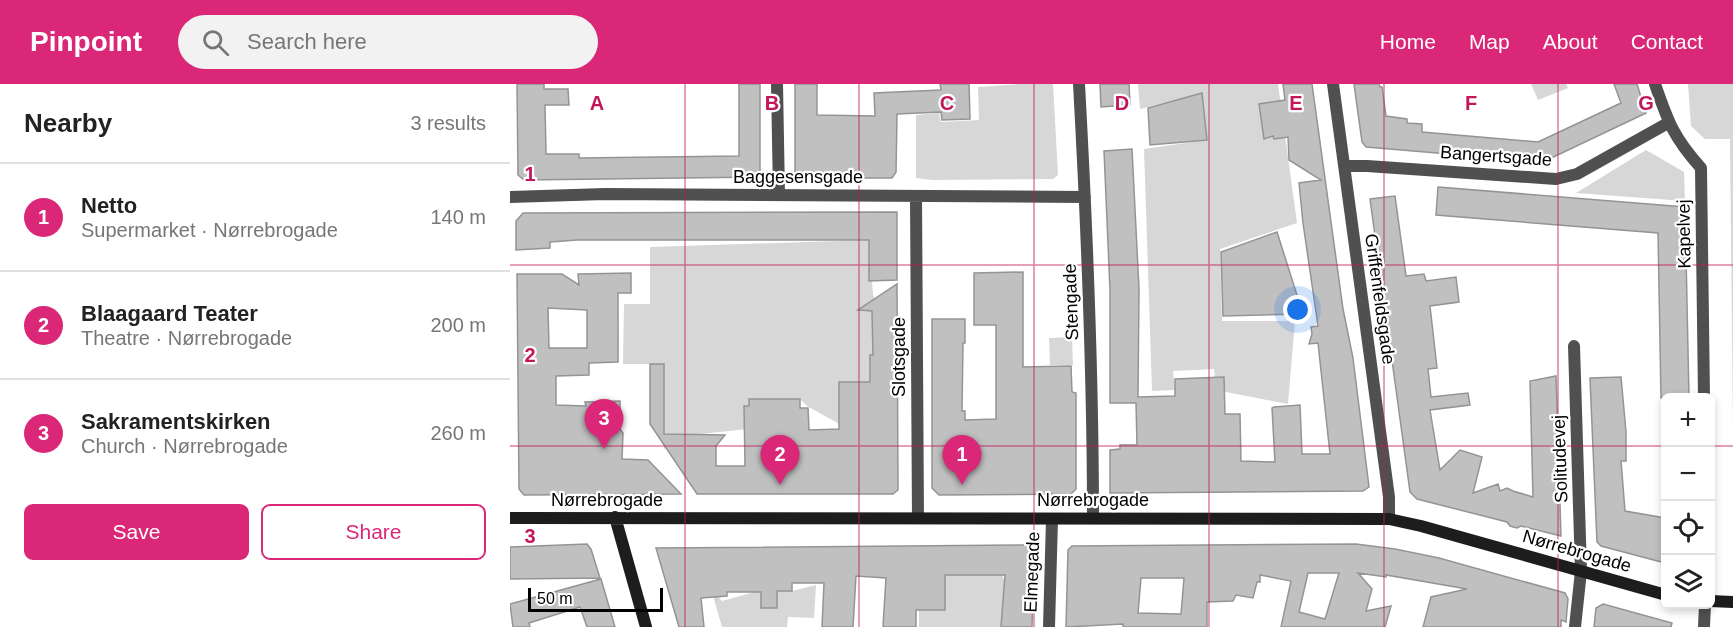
<!DOCTYPE html>
<html lang="en">
<head>
<meta charset="utf-8">
<style>
  :root { --surface:#fff; --page:#f2f2f2; --text:#222; --muted:#767676; --line:#e0e0e0; --accent:#db2777 }
  body { margin:0; font-family:Arial,sans-serif; background:var(--page); color:var(--text) }
  .controls { position:absolute; right:18px; bottom:18px; display:grid; overflow:hidden; border-radius:9px; box-shadow:0 3px 9px #0003 }
  .controls button { width:54px; height:54px; display:grid; place-items:center; padding:0; border:0; border-bottom:2px solid var(--line); background:var(--surface); color:var(--text); font:30px sans-serif }
  .scale { position:absolute; left:18px; bottom:15px; width:135px; box-sizing:border-box; padding-left:6px; border:3px solid #000; border-top:0; font-size:16px; line-height:21px; white-space:nowrap; color:#000; -webkit-text-stroke:4px #fff; paint-order:stroke }
  .you { position:absolute; left:788px; top:226px; width:21px; height:21px; margin:-15px; border:4px solid #fff; border-radius:50%; background:#1a73e8; box-shadow:0 0 0 9px #1a73e833 }
  .badge { display:grid; place-items:center; width:39px; height:39px; border-radius:50%; background:var(--accent); color:#fff; font-size:20px; font-weight:700 }
  .pin { position:absolute; translate:-50% -50px; filter:drop-shadow(0 2px 3px #0008) }
  .pin::after { content:''; position:absolute; top:32px; width:21px; height:18px; background:inherit; clip-path:polygon(0 0,100% 0,50% 100%) }
  .list { margin:0; padding:0; list-style:none }
  h2 { display:flex; justify-content:space-between; align-items:center; height:78px; margin:0; padding:0 24px; font-size:26px }
  h2 small { font-size:20px; font-weight:400; color:var(--muted) }
  .list li { display:grid; grid-template-columns:39px 1fr auto; gap:18px; align-items:center; box-sizing:border-box; height:108px; padding:0 24px; border-top:2px solid var(--line) }
  .list b { display:block; font-size:22px; white-space:nowrap }
  .list p { margin:0; font-size:20px; white-space:nowrap; color:var(--muted) }
  .list em { font-size:20px; font-style:normal; color:var(--muted) }
  .actions { display:flex; gap:12px; padding:18px 24px }
  .actions a { flex:1; padding:14px 0; border:2px solid var(--accent); border-radius:9px; text-align:center; font-size:21px; color:var(--accent) }
  .actions .main { background:var(--accent); color:#fff }
  .icon { flex:none; width:33px; height:33px; fill:none; stroke:currentColor; stroke-width:2; stroke-linecap:round; stroke-linejoin:round }
  .map { position:relative; flex:none; width:1223px; height:543px; overflow:hidden }
  header { display:flex; align-items:center; gap:36px; box-sizing:border-box; height:84px; padding:0 30px; background:var(--accent); color:#fff }
  header strong { font-size:28px }
  nav { display:flex; gap:33px; margin-inline-start:auto; font-size:21px }
  .search { width:420px; height:54px; background:var(--page); display:flex; align-items:center; gap:15px; box-sizing:border-box; padding:0 21px; border-radius:33px; color:var(--muted); font-size:22px }
  main { display:flex }
  aside { flex:1; background:var(--surface) }
  .map>svg:first-child { display:block }
  .green { fill:#d7d7d7 }
  .building { fill:#c0c0c0; stroke:#949494; stroke-width:1.5; fill-rule:evenodd }
  .lines { fill:none; stroke-linecap:round; stroke-linejoin:round }
  .street { stroke:#505050; stroke-width:12 }
  .secondary { stroke:#1d1d1d; stroke-width:12 }
  .grid { fill:none; stroke:#c2185b; stroke-width:1.5; stroke-opacity:0.55 }
  .labels { text-anchor:middle; dominant-baseline:central; stroke-width:4.5; stroke-linejoin:round; paint-order:stroke }
  .street-label { font-size:18px; fill:#000; stroke:#fff }
  .grid-label { font-size:20px; text-anchor:middle; font-weight:bold; fill:#c2185b; stroke:#fff; stroke-width:4.5; stroke-linejoin:round; paint-order:stroke }
</style>
</head>
<body>
<header>
<strong>Pinpoint</strong>
<div class="search"><svg class="icon" aria-label="search" viewBox="0 0 24 24"><circle cx="10" cy="10" r="6"/><path d="M15 15l6 6"/></svg>Search here</div>
<nav><a>Home</a><a>Map</a><a>About</a><a>Contact</a></nav>
</header>
<main>
<aside>
<h2>Nearby<small>3 results</small></h2>
<ul class="list">
<li><span class="badge">1</span><div><b>Netto</b><p>Supermarket · Nørrebrogade</p></div><em>140 m</em></li>
<li><span class="badge">2</span><div><b>Blaagaard Teater</b><p>Theatre · Nørrebrogade</p></div><em>200 m</em></li>
<li><span class="badge">3</span><div><b>Sakramentskirken</b><p>Church · Nørrebrogade</p></div><em>260 m</em></li>
</ul>
<div class="actions"><a class="main">Save</a><a>Share</a></div>
</aside>
<div class="map">
<svg width="1223" height="543" viewBox="0 0 1223 543">
  <rect width="100%" height="100%" fill="#fff"/>
  <path class="green" d="M510 0H543L548 91 543 95 422 96 406 94V31L429 29 431 38 469 36 468 3Z
    M628 0H768L787 139 710 165 712 237H785L778 320 706 306 704 285 663 287 665 306 642 307 634 65 697 56 692 9 630 25Z
    M1021 0H1056L1058 4 1028 16Z
    M1178 0H1223V347L1220 55H1195L1181 42Z
    M1136 66 1174 88 1175 117 1066 109Z
    M359 156 363 211 365 215 362 227 363 271 360 272V357L297 322 290 315 256 343 181 351 154 365V280H113L114 220H140V163Z
    M562 253 563 281H540L539 254Z
    M418 491H492L495 498V532H492L491 543H409V495Z
    M271 501 273 507H282L306 501 304 534 278 533 277 543H212L201 505 212 517Z"/>
  <path class="building" d="M7 0H34V5H58L59 21H35L36 70H69V74L229 72V0H250V93L14 96 8 91Z
    M285 0H307V31L365 32 364 9 431 6 430 0H459L460 35 432 36 431 28 387 30 386 88 382 94H290L285 88Z
    M590 0H619L620 21 591 23Z
    M773 0H802L833 225 843 274 859 403 853 407 600 409V366L610 365V361H627L626 319H600V206L594 67 622 65 629 205 628 313 665 312V295L714 293 715 330H730L731 377 765 378 762 324 764 323 790 321 792 370H820L808 259 799 260 802 250 801 243 808 242 793 139 789 99 811 96 779 76 778 53 764 55 763 52 754 55 749 20 775 16Z
    M844 0H869L870 3H872L876 32 897 35V39L912 40V48L1028 58 1111 19 1104 0H1127L1136 29 1033 78 856 63 852 58Z
    M692 9 697 56 640 61 638 24Z
    M928 103 1175 123 1179 314H1151L1148 149 926 131Z
    M885 112 896 192 914 190 916 197 946 193 949 218 920 222 927 284 918 285 921 313 958 309 960 321 920 326 930 386 950 366 972 373 963 409 988 400 990 407 997 404 1003 407 1023 413 1020 297 1046 292 1051 452 1011 442 1007 444 1000 442 997 438 907 415 900 408 860 115Z
    M387 128V196L359 197V156H67L40 158V164L6 166V137L13 129Z
    M767 148 793 230 713 232 711 168Z
    M513 188V283L561 282 562 308 566 309V405L561 410 429 411 422 404V235H455V259H453L452 327H455V336L486 335V241H464V189Z
    M121 189V209H108V278L79 279V291L46 292V321L76 322 75 318 110 317V345L113 349 112 375 138 376 171 410 14 411 9 405 7 190H52L69 201 68 190ZM38 224 77 226V264H39Z
    M387 200 388 406 383 410H187L140 340V280H154V350L215 351 206 362V382H235L234 322H239V315H290V324H298L299 346 329 345V298H360V271H363L362 227 348 226Z
    M1111 293 1116 348V377H1111L1115 427 1155 434V479L1091 462 1087 458 1080 294Z
    M77 460 81 465 90 494 0 495V463Z
    M846 460 885 465 929 474 1055 509 1058 515 1056 538 1051 536V543H913L921 513 957 505 876 491V493L848 489 862 505 856 527 881 522 875 543H771L781 497 750 491V498H747L743 514 726 511 723 517 697 518V543H613V540L556 543 558 466 562 462ZM798 489H829L815 535 789 528ZM631 494H674L671 530 628 529Z
    M520 461 524 467 522 543H491L495 491H435V526H406V543H373L376 494 346 492 343 543H312L314 499H282V507H267V524H251V508H217V512L191 514 194 543H169L146 464Z
    M91 495 105 543H77L70 523 19 539 20 543H3L0 520Z
    M1093 520 1162 539 1161 543H1084L1086 524Z"/>
  <g class="lines">
    <path class="street" d="M267 0 269 111
      M569 0C577 145 583 290 583 434
      M823 0 879 413V435
      M1145 0C1158 38 1164 54 1191 84L1194 314
      M834 82H857L1046 95 1067 90 1158 39
      M406 112 408 434
      M0 113 95 110 575 113
      M1064 262 1071 487 1065 543
      M539 543 542 435
      M1194 543 1195 520"/>
    <path class="secondary" d="M105 433 136 543
      M0 434 879 435 911 442 1156 511
      M1200 517 1223 518"/>
  </g>
  <path class="grid" d="M175 0V543M349 0V543M524 0V543M699 0V543M874 0V543M1048 0V543M0 181H1223M0 362H1156M1200 362H1223"/>
  <g class="labels">
    <g class="street-label">
      <text transform="translate(986 72) rotate(4)">Bangertsgade</text>
      <text x="288" y="93">Baggesensgade</text>
      <text transform="translate(1174 150) rotate(-91)">Kapelvej</text>
      <text transform="translate(870 215) rotate(82)">Griffenfeldsgade</text>
      <text transform="translate(561 218) rotate(-92)">Stengade</text>
      <text transform="translate(389 273) rotate(-90)">Slotsgade</text>
      <text transform="translate(1050 375) rotate(-92)">Solitudevej</text>
      <text x="97" y="416">Nørrebrogade</text>
      <text x="583" y="416">Nørrebrogade</text>
      <text transform="translate(1067 467) rotate(16)">Nørrebrogade</text>
      <text transform="translate(522 488) rotate(-88)">Elmegade</text>
    </g>
  </g>
  <g class="grid-label">
    <text x="87" y="26">A</text>
    <text x="262" y="26">B</text>
    <text x="437" y="26">C</text>
    <text x="612" y="26">D</text>
    <text x="786" y="26">E</text>
    <text x="961" y="26">F</text>
    <text x="1136" y="26">G</text>
    <text x="20" y="97">1</text>
    <text x="20" y="278">2</text>
    <text x="20" y="459">3</text>
  </g>
</svg>
<div class="controls">
<button>+</button>
<button>−</button>
<button><svg class="icon" aria-label="locate" viewBox="0 0 24 24"><circle cx="12" cy="12" r="6"/><path d="M12 2v4M12 18v4M2 12h4M18 12h4"/></svg></button>
<button><svg class="icon" aria-label="layers" viewBox="0 0 24 24"><path d="M12 4l9 5-9 5-9-5zM3 14l9 5 9-5"/></svg></button>
</div>
<div class="scale">50 m</div>
<div class="you"></div>
<div class="pin badge" style="left:452px;top:401px">1</div>
<div class="pin badge" style="left:270px;top:401px">2</div>
<div class="pin badge" style="left:94px;top:365px">3</div>
</div>
</main>
</body>
</html>
